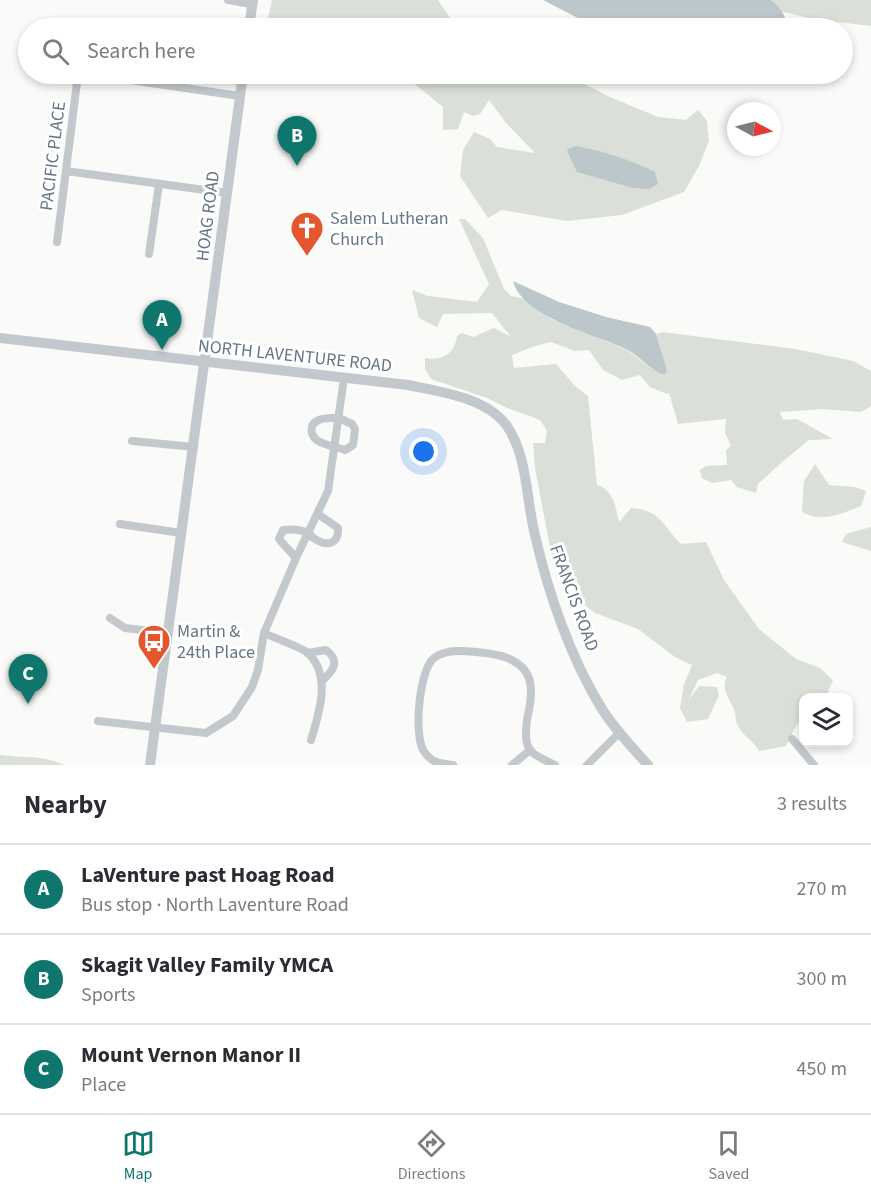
<!DOCTYPE html>
<html lang="en">
<head>
<meta charset="utf-8">
<style>
  :root { --surface:#fff; --page:#f7f7f7; --text:#2b2b33; --muted:#7c7c81; --line:#e1e1e2; --accent:#0f766e }
  body { margin:0; font-family:"Source Sans 3",sans-serif; background:var(--page); color:var(--text) }
  .controls { position:absolute; right:18px; bottom:18px; display:grid; overflow:hidden; border-radius:12px; box-shadow:0 3px 9px #0003 }
  .controls button { width:54px; height:54px; display:grid; place-items:center; padding:0; border:0; border-bottom:2px solid var(--line); background:var(--surface); color:var(--text); font:30px sans-serif }
  .compass { position:absolute; left:727px; top:102px; width:54px; height:54px; border-radius:50%; background:var(--surface); box-shadow:0 3px 9px #0003; rotate:97deg }
  .you { position:absolute; left:424px; top:452px; width:21px; height:21px; margin:-15px; border:4px solid #fff; border-radius:50%; background:#1a73e8; box-shadow:0 0 0 9px #1a73e833 }
  .badge { display:grid; place-items:center; width:39px; height:39px; border-radius:50%; background:var(--accent); color:#fff; font-size:20px; font-weight:700 }
  .pin { position:absolute; translate:-50% -50px; filter:drop-shadow(0 2px 3px #0008) }
  .pin::after { content:''; position:absolute; top:32px; width:21px; height:18px; background:inherit; clip-path:polygon(0 0,100% 0,50% 100%) }
  .list { margin:0; padding:0; list-style:none }
  h2 { display:flex; justify-content:space-between; align-items:center; height:78px; margin:0; padding:0 24px; font-size:26px }
  h2 small { font-size:20px; font-weight:400; color:var(--muted) }
  .list li { display:grid; grid-template-columns:39px 1fr auto; gap:18px; align-items:center; box-sizing:border-box; height:90px; padding:0 24px; border-top:2px solid var(--line) }
  .list b { display:block; font-size:22px; white-space:nowrap }
  .list p { margin:0; font-size:20px; white-space:nowrap; color:var(--muted) }
  .list em { font-size:20px; font-style:normal; color:var(--muted) }
  .icon { flex:none; width:33px; height:33px; fill:none; stroke:currentColor; stroke-width:2; stroke-linecap:round; stroke-linejoin:round }
  .map { position:relative; flex:none; width:871px; height:765px; overflow:hidden }
  .search { position:absolute; background:var(--surface); box-shadow:0 3px 9px #0003; left:18px; right:18px; top:18px; height:66px; display:flex; align-items:center; gap:15px; box-sizing:border-box; padding:0 21px; border-radius:33px; color:var(--muted); font-size:22px }
  .sheet { height:348px; background:var(--surface) }
  nav { display:flex; justify-content:space-around; align-items:center; box-sizing:border-box; height:84px; border-top:2px solid var(--line); background:var(--surface); font-size:16px; color:var(--muted) }
  nav a { display:grid; justify-items:center; gap:3px }
  nav .on { color:var(--accent) }
  .map>svg:first-child { display:block }
  .green { fill:#dadfd7 }
  .water { fill:#bbc7cb }
  .lines { fill:none; stroke-linecap:round; stroke-linejoin:round }
  .minor { stroke:#c3c8cc; stroke-width:8 }
  .tertiary { stroke:#c3c8cc; stroke-width:10 }
  .labels { text-anchor:middle; dominant-baseline:central; stroke-width:6; stroke-linejoin:round; paint-order:stroke }
  .street-label { font-size:18px; fill:#657683; stroke:#fff }
  .poi-label { font-size:18px; fill:#657683; stroke:#fff; text-anchor:start }
</style>
</head>
<body>
<div class="map">
<svg width="871" height="765" viewBox="0 0 871 765">
  <rect width="100%" height="100%" fill="#fafaf8"/>
  <path class="green" d="M272 0H438L457 28H274L267 24Z
    M771 0H871V26L813 19 783 12Z
    M402 74H553L569 76 610 97 658 117 686 120 698 110 707 121 709 141 699 166 684 192 622 215 567 221 502 210 488 218 460 176 463 150 474 132 490 139 497 147 535 153 507 124 489 100 480 114 473 116 464 112 458 129 443 130V107Z
    M459 219H465L483 238 504 289 511 296 525 299 551 319 627 350 652 369 667 370 656 334 662 332 795 349 853 361 871 371V406L861 412 823 409 780 412 783 420 797 419 833 439 809 440 781 463 758 484 756 493 737 487 731 480 712 483 702 478 700 470 706 466 727 465 726 450 731 446 725 433 726 419 678 424 669 393 667 394 650 387 640 375 622 380 603 370 589 350 575 351 551 342 535 346 512 355 514 368 556 364 575 386 588 396 597 485C613 489 616 508 619 522L631 508C661 510 662 525 681 544L706 542 724 580 759 629 796 659 820 668 833 680 826 697 804 698 803 722 797 724 786 746 759 751C754 741 743 736 738 726 735 722 736 716 735 712 731 700 720 690 727 677L717 673 698 680 689 700 699 686 717 687 719 695 708 719 687 722 680 708 684 684 692 665 675 657 638 629 595 613 582 603 567 573 553 563 535 468 533 443H545L547 431 541 421 533 417 507 408 487 398 431 379 425 369V358C442 361 455 354 457 336L462 333 473 337 494 328 511 337 492 313 443 314 437 327 419 318 412 290 428 296 477 302 489 284Z
    M815 464 829 485 855 487 866 491 861 506C840 514 822 523 802 512L804 481Z
    M871 527V551L842 542 846 534Z
    M0 755C21 758 45 755 64 765H0Z"/>
  <path class="water" d="M543 0H771C780 7 788 17 786 28H597Z
    M576 146C603 151 631 160 655 172L658 184 649 189 633 188 577 172 567 151 570 148Z
    M513 281 559 302 606 317 650 327 656 334 667 370 665 375C649 370 640 356 626 349 596 335 522 317 513 281Z"/>
  <g class="lines">
    <path class="minor" d="M228 0 252 4
      M89 74 240 96
      M66 171 227 193
      M57 242 78 74
      M149 254 159 184
      M339 418 352 424 355 429 353 445 345 450C337 447 328 446 320 442 311 438 307 425 319 420 324 417 332 418 339 418Z
      M132 441 194 447
      M120 524 181 533
      M296 558 279 539 283 530C291 529 300 529 308 533 312 535 311 537 315 539 327 547 339 544 338 528L318 514
      M110 618 125 628 168 633
      M264 633C274 638 301 647 308 653 332 676 319 713 311 740
      M307 653 326 650C341 661 333 671 322 681
      M98 721 206 733 233 716 252 687 258 670 264 633 296 558 328 491 344 378
      M792 739 814 765
      M453 765C442 764 432 763 425 753 413 739 419 674 432 660 437 654 449 651 457 651 486 652 532 653 531 692 531 701 529 711 527 720 526 730 524 743 531 751 536 757 548 761 555 765
      M512 765 530 750
      M587 765 619 733"/>
    <path class="tertiary" d="M249 28 253 0
      M0 338 408 385C440 392 486 397 507 426 528 457 526 500 535 535 548 593 571 659 602 709 615 730 632 747 648 765
      M150 765 243 74"/>
  </g>
  <defs>
    <g id="church-pin" transform="scale(1.725)"><path d="M0 17L-7.5 6A9.5 9.5 0 1 1 7.5 6Z" fill="#e4572e" stroke="#fff"/><path d="M-1.2-6h2.4v3.5h3.3v2.4h-3.3V6h-2.4V-.1h-3.3v-2.4h3.3Z" fill="#fff"/></g>
    <g id="bus-pin" transform="scale(1.725)"><path d="M0 17L-7.5 6A9.5 9.5 0 1 1 7.5 6Z" fill="#e4572e" stroke="#fff"/><path d="M-5-6H5V4H4V6H2V4H-2V6H-4V4H-5ZM-3.5-4V0h7V-4ZM-3.5 1.2v1.5H-2V1.2ZM2 1.2v1.5H3.5V1.2Z" fill="#fff"/></g>
  </defs>
  <g fill-rule="evenodd">
    <use href="#church-pin" x="307" y="228"/>
    <use href="#bus-pin" x="154" y="641"/>
  </g>
  <g class="labels">
    <g class="street-label">
      <text transform="translate(53 156) rotate(-83)">PACIFIC PLACE</text>
      <text transform="translate(208 216) rotate(-83)">HOAG ROAD</text>
      <text transform="translate(295 356) rotate(6)">NORTH LAVENTURE ROAD</text>
      <text transform="translate(574 598) rotate(70)">FRANCIS ROAD</text>
    </g>
    <g class="poi-label">
      <text x="330" y="218">Salem Lutheran<tspan x="330" dy="21">Church</tspan></text>
      <text x="177" y="631">Martin &amp;<tspan x="177" dy="21">24th Place</tspan></text>
    </g>
  </g>
</svg>
<div class="controls">
<button><svg class="icon" aria-label="layers" viewBox="0 0 24 24"><path d="M12 4l9 5-9 5-9-5zM3 14l9 5 9-5"/></svg></button>
</div>
<svg class="compass" viewBox="-18 -18 36 36"><path d="M0-13l5 13h-10z" fill="#e53935"/><path d="M0 13l5-13h-10z" fill="#7c7c81"/></svg>
<div class="you"></div>
<div class="pin badge" style="left:162px;top:350px">A</div>
<div class="pin badge" style="left:297px;top:166px">B</div>
<div class="pin badge" style="left:28px;top:704px">C</div>
<div class="search"><svg class="icon" aria-label="search" viewBox="0 0 24 24"><circle cx="10" cy="10" r="6"/><path d="M15 15l6 6"/></svg>Search here</div>
</div>
<section class="sheet">
<h2>Nearby<small>3 results</small></h2>
<ul class="list">
<li><span class="badge">A</span><div><b>LaVenture past Hoag Road</b><p>Bus stop · North Laventure Road</p></div><em>270 m</em></li>
<li><span class="badge">B</span><div><b>Skagit Valley Family YMCA</b><p>Sports</p></div><em>300 m</em></li>
<li><span class="badge">C</span><div><b>Mount Vernon Manor II</b><p>Place</p></div><em>450 m</em></li>
</ul>
</section>
<nav>
<a class="on"><svg class="icon" aria-label="map" viewBox="0 0 24 24"><path d="M3 6l6-2 6 2 6-2v14l-6 2-6-2-6 2zM9 4v14M15 6v14"/></svg>Map</a>
<a><svg class="icon" aria-label="directions" viewBox="0 0 24 24"><path d="M12 3l9 9-9 9-9-9zM9 14v-3h6M13 9l2 2-2 2"/></svg>Directions</a>
<a><svg class="icon" aria-label="saved" viewBox="0 0 24 24"><path d="M7 4h10v16l-5-4-5 4z"/></svg>Saved</a>
</nav>
</body>
</html>
